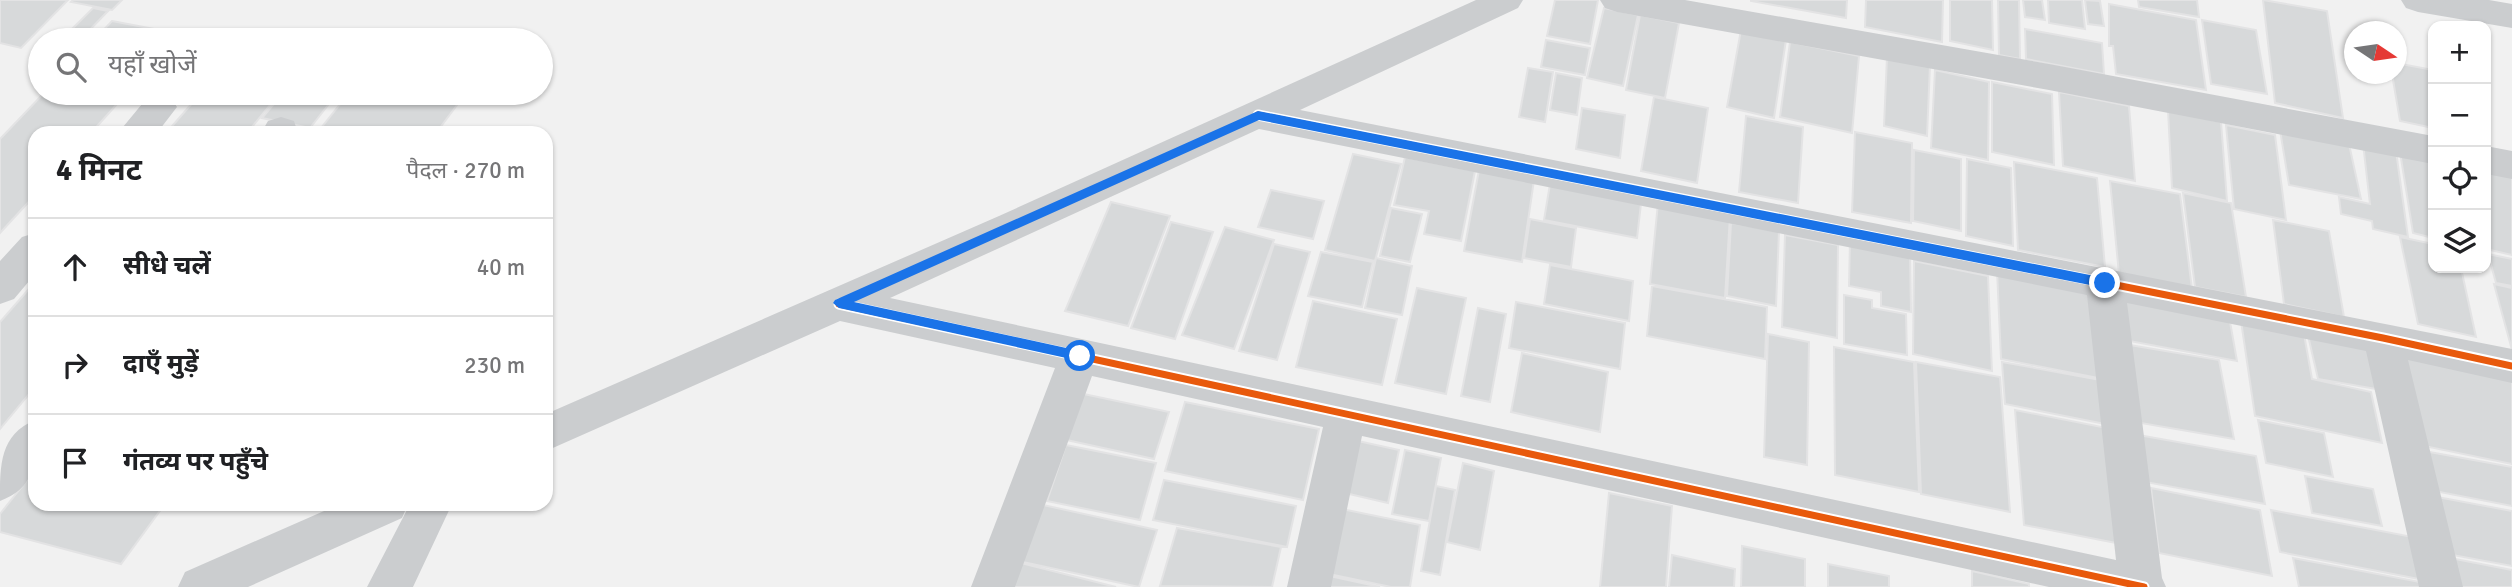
<!DOCTYPE html>
<html lang="hi">
<head>
<meta charset="utf-8">
<style>
  :root { --surface:#fff; --page:#f6f6f6; --text:#202124; --muted:#757577; --line:#e0e0e0 }
  body { margin:0; font-family:Signika,"Noto Sans Devanagari",sans-serif; background:var(--page); color:var(--text) }
  .controls { position:absolute; right:21px; top:21px; display:grid; overflow:hidden; border-radius:14px; box-shadow:0 2px 5px #0004 }
  .controls button { width:63px; height:63px; display:grid; place-items:center; padding:0; border:0; border-bottom:2px solid var(--line); background:var(--surface); color:var(--text); font:35px sans-serif }
  .compass { position:absolute; left:2344px; top:21px; width:63px; height:63px; border-radius:50%; background:var(--surface); box-shadow:0 2px 5px #0004; rotate:103deg }
  .stop { position:absolute; width:21px; height:21px; margin:-16px; border:5px solid #1a73e8; border-radius:50%; background:#fff }
  .stop.end { background:#1a73e8; border-color:#fff; box-shadow:0 2px 7px #0008 }
  .list { margin:0; padding:0; list-style:none }
  h2 { display:flex; justify-content:space-between; align-items:center; height:91px; margin:0; padding:0 28px; font-size:30px }
  h2 small { font-size:23px; font-weight:400; color:var(--muted) }
  .list li { display:grid; grid-template-columns:46px 1fr auto; gap:21px; align-items:center; box-sizing:border-box; height:98px; padding:0 28px; border-top:2px solid var(--line) }
  .list b { display:block; font-size:26px; white-space:nowrap }
  .list em { font-size:23px; font-style:normal; color:var(--muted) }
  .icon { flex:none; width:38px; height:38px; fill:none; stroke:currentColor; stroke-width:2; stroke-linecap:round; stroke-linejoin:round }
  .map { position:relative; flex:none; width:2512px; height:587px; overflow:hidden }
  .search { position:absolute; background:var(--surface); box-shadow:0 2px 5px #0004; left:28px; top:28px; width:525px; height:77px; display:flex; align-items:center; gap:18px; box-sizing:border-box; padding:0 24px; border-radius:38px; color:var(--muted); font-size:26px }
  .panel { position:absolute; background:var(--surface); box-shadow:0 2px 5px #0004; left:28px; top:126px; width:525px; height:385px; border-radius:21px }
  .map>svg:first-child { display:block }
  .building { fill:#d7d9da; stroke:#e3e3e4; stroke-width:2 }
  .lines { fill:none; stroke-linecap:round; stroke-linejoin:round }
  .minor { fill:#cbcdcf; fill-rule:evenodd }
  .cycleway-casing { stroke:#fff; stroke-width:11 }
  .cycleway { stroke:#e8590c; stroke-width:7 }
  .route { fill:#1a73e8 }
</style>
</head>
<body>
<div class="map">
<svg width="2512" height="587" viewBox="0 0 2512 587">
  <rect width="100%" height="100%" fill="#f1f1f1"/>
  <path class="building" d="M0 0H68L21 48 0 43Z
    M73 0H122L112 10 71 2Z
    M1555 0H1598L1590 44 1547 36Z
    M1751 0H1847L1846 18 1751 1Z
    M1866 0H1943L1942 42 1865 27Z
    M1950 0H1992L1993 50 1950 41Z
    M1998 0H2019L2020 59 1999 55Z
    M2023 0H2042L2045 20 2025 17Z
    M2048 0H2082L2085 29 2049 23Z
    M2085 0 2100 1 2104 26 2088 24Z
    M2138 0H2197L2199 17 2139 7Z
    M2263 0 2327 11 2343 118 2275 103Z
    M2109 4 2196 20 2206 90 2116 74 2113 46H2109Z
    M93 8 108 11 80 40 63 38Z
    M1604 8 1638 15 1623 86 1587 78Z
    M1640 15 1679 23 1665 98 1626 90Z
    M2202 20 2256 30 2267 94 2211 84Z
    M112 21 180 34 174 40H94Z
    M2025 29 2102 43 2104 74 2026 59Z
    M1741 30 1786 40 1774 118 1727 107Z
    M1546 40 1590 48 1585 75 1541 67Z
    M1790 42 1859 56 1852 133 1780 117Z
    M1887 57 1930 65 1927 136 1884 126Z
    M2396 63 2433 70V128L2400 121 2392 74H2396Z
    M1528 68 1553 72 1545 122 1519 117Z
    M1935 70 1989 82 1988 160 1931 148Z
    M1556 73 1582 78 1577 115 1550 110Z
    M1992 82 2052 94 2054 165 1992 152Z
    M2059 92 2129 106 2135 181 2063 166Z
    M44 93H127L91 133H35V195L0 233V139Z
    M201 93H280L247 133H166Z
    M283 93H325L336 95 310 128 262 118Z
    M349 93H466L436 133H317Z
    M1654 97 1708 108 1697 183 1641 171Z
    M1582 108 1625 115 1620 158 1576 149Z
    M2168 110 2221 122 2227 201 2172 188Z
    M1746 116 1803 127 1798 203 1739 192Z
    M2226 125 2275 135 2286 220 2234 209Z
    M2280 130 2349 144 2361 199 2289 185Z
    M1855 132 1912 143 1911 223 1852 212Z
    M2363 143 2396 151 2408 237 2373 229 2372 221 2341 214 2339 197 2370 204Z
    M1914 150 1961 159V231L1913 221Z
    M2400 152 2433 160V238L2413 233Z
    M1353 154 1401 164 1375 261 1325 250Z
    M1405 157 1475 171 1461 241 1424 234 1429 211 1394 205Z
    M1967 159 2011 168 2013 246 1966 236Z
    M2014 162 2097 178 2105 267 2018 250Z
    M2486 162 2512 167V255L2486 249Z
    M1479 170 1534 180 1522 262 1464 251Z
    M1551 178 1642 195 1637 238 1544 220Z
    M2110 181 2180 194 2192 289 2119 274Z
    M1271 190 1324 201 1313 239 1258 227Z
    M2183 193 2231 203 2246 297 2195 287Z
    M1111 202 1170 216 1128 326 1065 311Z
    M1658 203 1730 216 1725 298 1650 284Z
    M1391 208 1422 214 1410 262 1380 256Z
    M1530 219 1576 228 1571 267 1524 258Z
    M2273 220 2329 231 2344 317 2284 304Z
    M1171 222 1213 232 1175 339 1131 328Z
    M1731 223 1779 231 1776 306 1727 296Z
    M1225 227 1274 240 1234 349 1182 335Z
    M1785 235 1838 245 1837 338 1782 327Z
    M2400 237 2433 244V268H2461L2476 337 2418 324Z
    M1850 240 1910 252 1911 312 1881 306V292L1849 286Z
    M1274 244 1310 252 1277 360 1239 351Z
    M1321 252 1373 262 1362 307 1308 296Z
    M2488 254 2512 259V286L2496 283Z
    M1376 258 1412 266 1402 315 1365 308Z
    M1914 261 1988 276 1992 371 1913 354Z
    M1550 265 1633 281 1629 321 1544 304Z
    M1997 270 2089 287 2098 378 2001 359Z
    M35 282V387L0 429V322Z
    M2494 284 2512 288V350Z
    M1652 286 1767 307 1765 359 1647 336Z
    M1417 288 1466 298 1446 394 1395 383Z
    M1844 295 1872 300V308L1906 314 1907 355 1844 344Z
    M2118 296 2229 316 2237 361 2124 340Z
    M1313 301 1397 319 1382 385 1296 367Z
    M1516 302 1625 323 1620 369 1509 348Z
    M1478 308 1506 314 1490 402 1461 396Z
    M2241 321 2304 334 2312 379 2371 392 2382 443 2255 416Z
    M2307 331 2370 343 2382 390 2318 379Z
    M1768 334 1809 342 1807 465 1764 457Z
    M2118 343 2219 360 2234 439 2129 421Z
    M1834 347 1914 362 1919 492 1835 475Z
    M2402 352 2512 374V464L2424 446Z
    M1522 353 1608 372 1600 432 1511 412Z
    M1916 362 2000 377 2010 512 1921 494Z
    M2002 362 2106 381 2110 425 2005 404Z
    M1079 393 1169 412 1154 459 1062 439Z
    M1185 402 1319 429 1303 500 1165 471Z
    M2015 410 2107 428 2121 544 2024 525Z
    M2258 420 2324 433 2333 477 2266 463Z
    M2133 434 2256 456 2265 504 2140 481Z
    M1358 441 1399 450 1388 503 1345 493Z
    M1066 445 1156 463 1140 520 1047 501Z
    M2413 449 2512 467V506L2424 489Z
    M1405 450 1441 458 1429 521 1392 514Z
    M1463 463 1494 471 1480 550 1447 542Z
    M35 470V504H165L121 564 0 532V514Z
    M2305 476 2373 489 2382 526 2312 513Z
    M1164 480 1296 506 1287 547 1153 520Z
    M1436 486 1455 490 1440 575 1421 571Z
    M2151 488 2260 510 2272 576 2159 553Z
    M1609 493 1672 506 1666 587H1600Z
    M2432 496 2512 511V566L2447 554Z
    M1034 503 1157 530 1139 587 1014 560Z
    M1337 508 1420 525 1410 587H1391L1324 573Z
    M2271 510 2418 538 2429 581 2280 552Z
    M1177 528 1281 547 1272 587 1160 586Z
    M1742 546 1805 559V587H1741Z
    M1672 555 1735 569 1734 587H1669Z
    M2445 557 2512 570V587H2453Z
    M2293 558 2420 582 2421 587H2299Z
    M1017 562 1116 587H1007Z
    M1828 564 1889 576V587H1828Z
    M1972 571 2029 584V587H1972Z
    M1325 575 1380 587H1322Z"/>
  <g class="lines">
    <path class="minor" d="M1476 0H1523L1518 8 1300 110 2512 349V383L2408 360 2463 587H2419L2366 351 2127 303 2162 578 2166 587H2049L1362 436 1331 587H1287L1323 427 1092 376 1015 587H971L1055 368 840 321 546 451V414L999 216ZM1259 129 2087 295 2116 560 890 298Z
      M1600 0H1685L2049 64 2433 136V164L2049 90 1617 12 1605 8Z
      M2401 0H2489L2512 4V28L2418 12 2406 8Z
      M159 94 171 98 177 107 157 133H118L147 98Z
      M281 117 294 121 298 133H261L268 121Z
      M2486 146 2512 151V179L2486 174Z
      M35 233V274L14 299 0 304V261L22 237Z
      M35 420C35 456 40 486 0 501 0 464 0 435 35 420Z
      M340 504H408L402 518 248 587H178L185 572Z
      M410 504H452L413 587H367Z"/>
    <g class="cycleway-casing">
      <path id="cycleway" d="M1258 115 2383 338 2512 366
        M839 304 2144 587"/>
    </g>
    <use href="#cycleway" class="cycleway"/>
  </g>
  <path class="route" d="M1258 111 2105 278 2111 283 2105 288 1259 120 854 302 1080 351 1085 356 1084 360 1080 361 839 308 833 303 835 300Z"/>
</svg>
<div class="controls">
<button>+</button>
<button>−</button>
<button><svg class="icon" aria-label="locate" viewBox="0 0 24 24"><circle cx="12" cy="12" r="6"/><path d="M12 2v4M12 18v4M2 12h4M18 12h4"/></svg></button>
<button><svg class="icon" aria-label="layers" viewBox="0 0 24 24"><path d="M12 4l9 5-9 5-9-5zM3 14l9 5 9-5"/></svg></button>
</div>
<svg class="compass" viewBox="-18 -18 36 36"><path d="M0-13l5 13h-10z" fill="#e53935"/><path d="M0 13l5-13h-10z" fill="#757577"/></svg>
<div class="stop" style="left:1080px;top:356px"></div>
<div class="stop end" style="left:2105px;top:283px"></div>
<div class="search"><svg class="icon" aria-label="search" viewBox="0 0 24 24"><circle cx="10" cy="10" r="6"/><path d="M15 15l6 6"/></svg>यहाँ खोजें</div>
<section class="panel">
<h2>4 मिनट<small>पैदल · 270 m</small></h2>
<ul class="list">
<li><svg class="icon" aria-label="ahead" viewBox="0 0 24 24"><path d="M12 20V5M6 11l6-6 6 6"/></svg><div><b>सीधे चलें</b></div><em>40 m</em></li>
<li><svg class="icon" aria-label="right" viewBox="0 0 24 24"><path d="M7 20v-9h11M14 6l5 5-5 5"/></svg><div><b>दाएँ मुड़ें</b></div><em>230 m</em></li>
<li><svg class="icon" aria-label="arrive" viewBox="0 0 24 24"><path d="M6 21V4h12l-3 4 3 4H6"/></svg><div><b>गंतव्य पर पहुँचे</b></div></li>
</ul>
</section>
</div>
</body>
</html>
